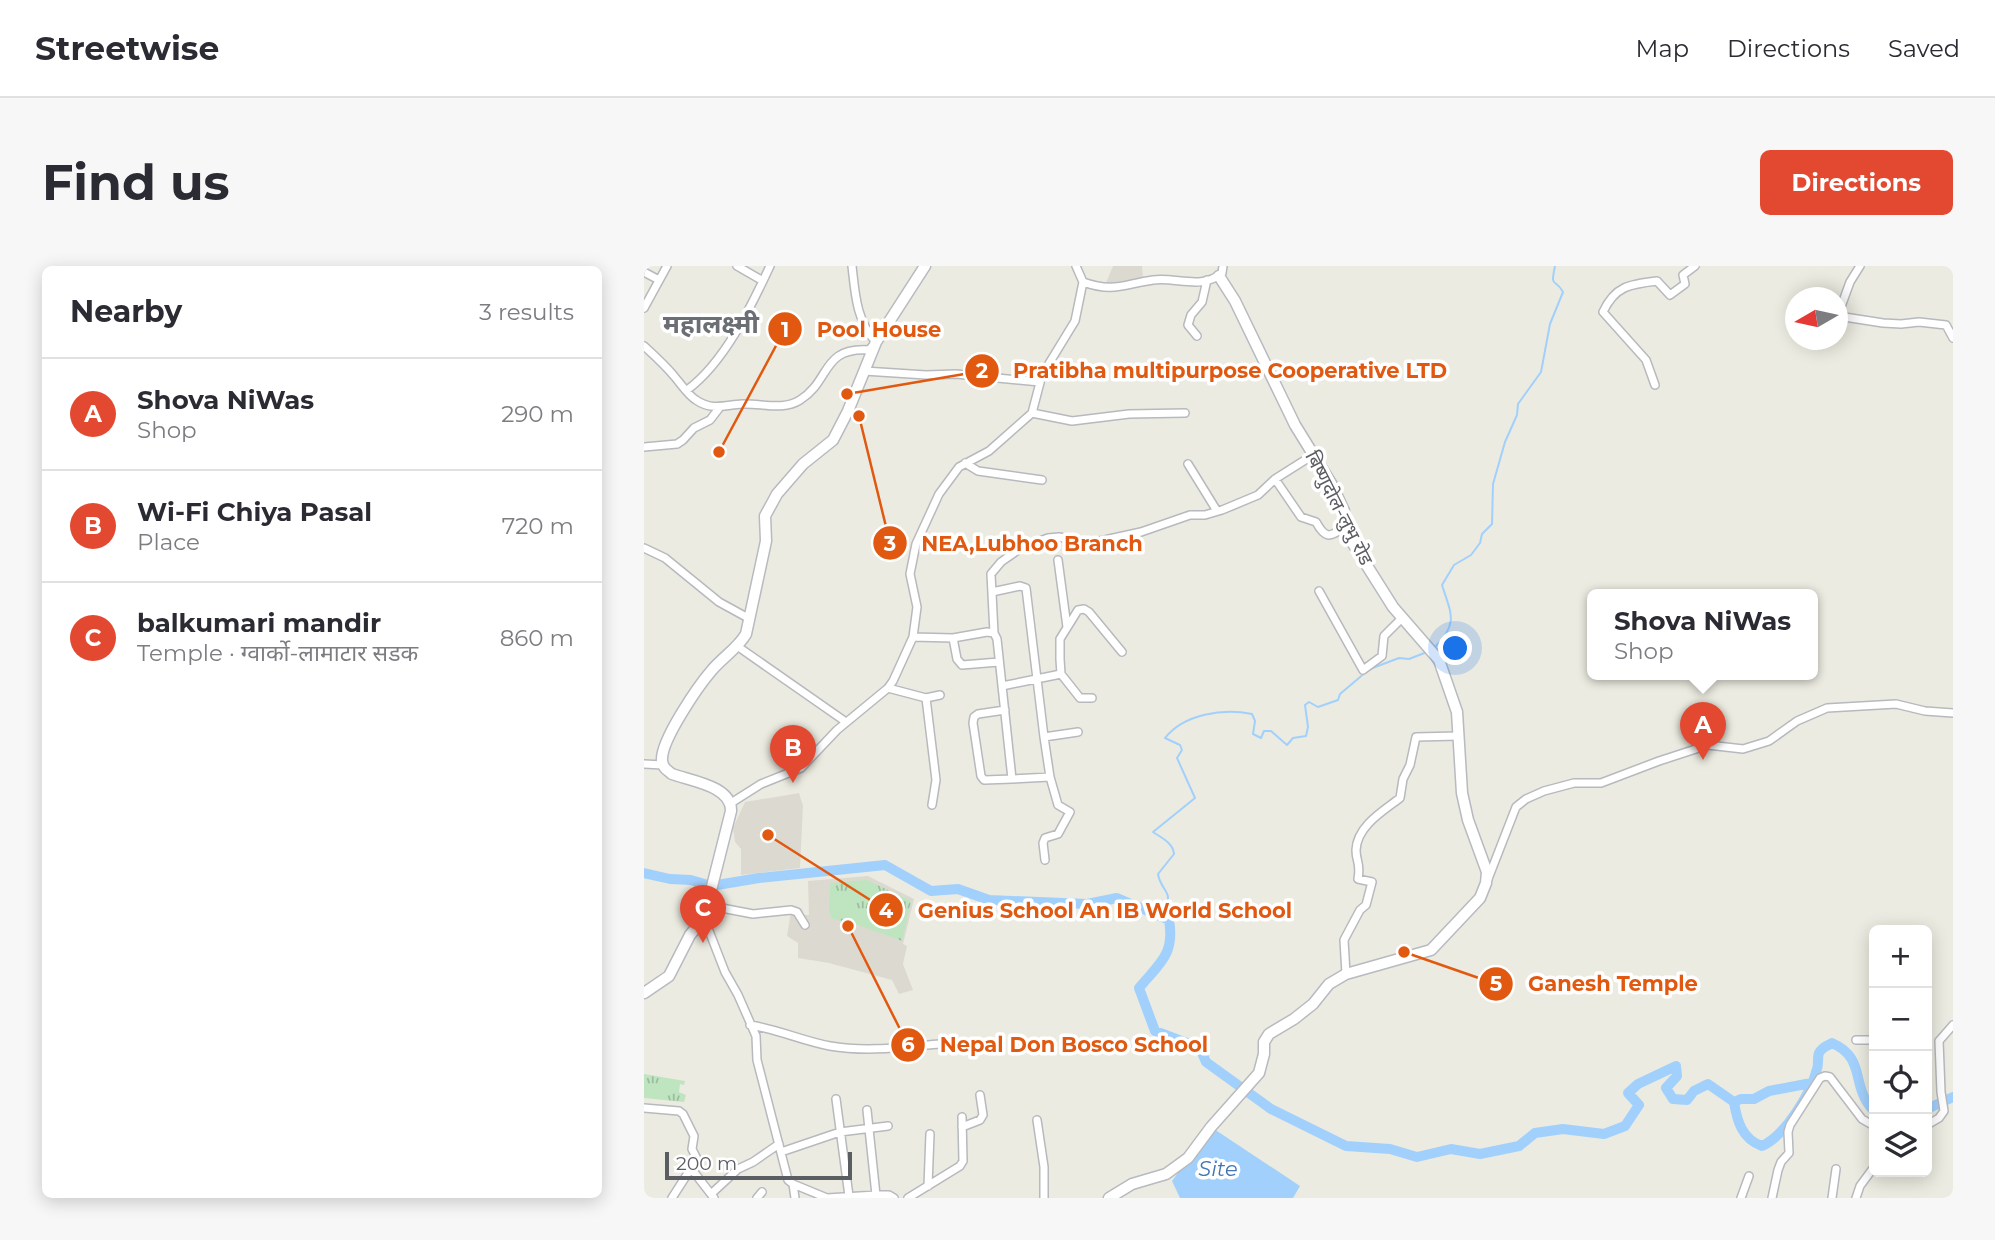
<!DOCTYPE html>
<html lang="en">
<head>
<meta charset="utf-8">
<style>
  :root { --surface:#fff; --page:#f7f7f7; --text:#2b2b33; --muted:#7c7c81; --line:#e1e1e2; --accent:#e34931 }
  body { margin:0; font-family:Montserrat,"Noto Sans Devanagari",sans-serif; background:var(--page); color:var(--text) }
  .controls { position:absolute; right:21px; bottom:21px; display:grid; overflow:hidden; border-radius:10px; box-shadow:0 4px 18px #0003 }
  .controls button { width:63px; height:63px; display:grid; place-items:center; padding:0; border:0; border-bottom:2px solid var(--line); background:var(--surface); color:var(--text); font:35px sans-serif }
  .compass { position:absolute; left:1141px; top:21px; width:63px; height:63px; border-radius:50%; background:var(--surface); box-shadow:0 4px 18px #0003; rotate:261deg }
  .scale { position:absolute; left:21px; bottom:18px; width:187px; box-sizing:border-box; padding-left:7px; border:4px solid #5a5d62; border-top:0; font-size:19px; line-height:24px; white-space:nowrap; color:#5a5d62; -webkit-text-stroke:5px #fff; paint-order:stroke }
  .you { position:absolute; left:812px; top:383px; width:24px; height:24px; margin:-18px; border:5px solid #fff; border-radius:50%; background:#1a73e8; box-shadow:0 0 0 10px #1a73e833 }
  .badge { display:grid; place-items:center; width:46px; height:46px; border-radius:50%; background:var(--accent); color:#fff; font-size:23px; font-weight:700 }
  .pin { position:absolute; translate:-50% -58px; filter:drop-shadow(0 2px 4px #0008) }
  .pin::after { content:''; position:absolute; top:37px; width:24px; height:21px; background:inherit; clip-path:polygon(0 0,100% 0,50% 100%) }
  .popup { position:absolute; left:943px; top:323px; width:231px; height:91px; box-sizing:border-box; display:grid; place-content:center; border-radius:10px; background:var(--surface); filter:drop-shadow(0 2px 5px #0005); font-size:23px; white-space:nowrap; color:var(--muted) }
  .popup b { font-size:26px; color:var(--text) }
  .popup::after { content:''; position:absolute; left:50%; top:100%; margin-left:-14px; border:14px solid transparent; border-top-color:var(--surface) }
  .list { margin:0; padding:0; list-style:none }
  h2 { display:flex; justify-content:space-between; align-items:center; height:91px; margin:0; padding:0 28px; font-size:30px }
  h2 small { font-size:23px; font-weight:400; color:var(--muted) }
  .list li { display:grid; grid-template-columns:46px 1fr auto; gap:21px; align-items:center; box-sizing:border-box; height:112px; padding:0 28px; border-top:2px solid var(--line) }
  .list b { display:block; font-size:26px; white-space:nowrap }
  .list p { margin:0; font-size:23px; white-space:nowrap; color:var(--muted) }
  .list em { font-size:23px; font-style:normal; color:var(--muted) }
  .icon { flex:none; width:38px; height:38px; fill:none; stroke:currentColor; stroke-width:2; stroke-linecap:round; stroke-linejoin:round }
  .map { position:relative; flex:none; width:1309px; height:932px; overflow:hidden; border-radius:10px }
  header { display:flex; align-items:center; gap:42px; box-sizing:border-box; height:98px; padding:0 35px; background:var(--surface); border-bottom:2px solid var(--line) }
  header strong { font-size:33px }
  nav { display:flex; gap:38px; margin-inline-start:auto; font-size:24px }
  .intro { display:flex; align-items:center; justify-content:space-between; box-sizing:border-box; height:168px; padding:0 42px }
  h1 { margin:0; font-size:49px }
  .button { padding:18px 32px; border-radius:10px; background:var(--accent); color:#fff; font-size:24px; font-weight:700 }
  main { display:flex; gap:42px; padding:0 42px }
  aside { flex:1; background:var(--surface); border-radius:10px; box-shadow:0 4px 18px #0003 }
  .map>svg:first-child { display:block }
  .education { fill:#dcdad0 }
  .grass { fill:url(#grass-tufts) }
  .water { fill:#a2d0fc }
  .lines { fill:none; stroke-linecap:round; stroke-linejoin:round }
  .stream { stroke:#a2d0fc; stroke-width:2 }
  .river { stroke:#a2d0fc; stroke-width:10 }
  .street-casing { stroke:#b7b9be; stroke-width:10 }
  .secondary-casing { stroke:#b7bac0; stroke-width:13 }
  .street { stroke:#fff; stroke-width:7 }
  .secondary { stroke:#fff; stroke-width:10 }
  .labels { text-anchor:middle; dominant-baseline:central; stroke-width:7; stroke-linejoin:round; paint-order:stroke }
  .street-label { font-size:19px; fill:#5a5d62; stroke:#fff }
  .water-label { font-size:21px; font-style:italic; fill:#4375b5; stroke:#fff }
  .district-label { font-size:26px; font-weight:bold; fill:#6b6f74; stroke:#fff }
  .leader { fill:none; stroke:#e15910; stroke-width:2.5 }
  .callout-dot { fill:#e15910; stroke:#fff; stroke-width:2.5 }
  .mark-label { font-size:21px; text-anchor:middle; font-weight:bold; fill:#fff }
  .callout-label { font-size:21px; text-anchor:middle; font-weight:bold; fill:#e15910; stroke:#fff; stroke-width:7; stroke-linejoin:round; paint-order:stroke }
</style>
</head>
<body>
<header>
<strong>Streetwise</strong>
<nav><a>Map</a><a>Directions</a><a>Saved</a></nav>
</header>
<div class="intro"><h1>Find us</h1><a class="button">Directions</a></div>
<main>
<aside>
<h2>Nearby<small>3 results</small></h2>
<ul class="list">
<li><span class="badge">A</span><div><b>Shova NiWas</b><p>Shop</p></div><em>290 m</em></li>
<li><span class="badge">B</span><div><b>Wi-Fi Chiya Pasal</b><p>Place</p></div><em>720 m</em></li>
<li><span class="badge">C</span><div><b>balkumari mandir</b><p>Temple · ग्वार्को-लामाटार सडक</p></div><em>860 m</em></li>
</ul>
</aside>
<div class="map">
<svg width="1309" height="932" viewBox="0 0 1309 932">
  <defs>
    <pattern id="grass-tufts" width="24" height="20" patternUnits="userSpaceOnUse" patternTransform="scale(1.75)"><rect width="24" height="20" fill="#bee4c0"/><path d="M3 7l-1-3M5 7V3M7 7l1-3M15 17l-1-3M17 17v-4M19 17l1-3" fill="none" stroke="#9dbc9f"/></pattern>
  </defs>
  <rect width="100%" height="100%" fill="#ecebe1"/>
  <path class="education" d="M469 0H498L499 12 489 17 468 19 462 17Z
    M155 527 159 540 156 602 97 609V583L91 576 89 562 101 536Z
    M224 610 270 633 259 678 263 680 259 698 269 724 255 728 248 714 185 697 154 692V677L143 670 148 639 158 643 160 649H165L164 615Z"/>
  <path class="grass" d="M223 614 267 635 258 675 208 657 188 653 185 646 186 617Z
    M0 808 41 815 40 819 36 818 35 826 42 829 40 836 0 832Z"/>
  <path class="water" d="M567 861 656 920 649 932H536L528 915Z"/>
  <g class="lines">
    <path class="stream" d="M791 381C815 357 807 348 798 319L810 299 827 289 836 277 838 268 848 258 849 218 861 176 873 149 874 138 897 106 906 58 919 26C911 11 906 24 911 0
      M726 403 755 392 765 393 783 386
      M489 637 521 640C530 627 516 623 514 608L530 588C529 577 518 572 509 566L551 532 533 492 538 484 536 479 521 472C540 448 579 442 608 448L611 455 609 468 617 472 620 465H627L643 479 649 472 662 470 664 461 661 439 665 436 674 441 694 434 696 428 722 406"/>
    <path class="river" d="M0 607 26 613 47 614 67 620 115 612 241 599 287 625 314 623 345 634 443 638 473 632 525 654C531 688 516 697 495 722L511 765 556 782 562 796 627 843 702 880 746 883 773 891 807 883 836 888 875 880 891 867 919 863 960 868 981 860 995 839 984 827 994 818 1032 800 1033 810 1022 822 1029 833 1043 834 1050 825 1064 818 1090 836C1093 855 1098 873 1118 880 1141 870 1167 827 1173 803 1175 798 1173 792 1175 787 1178 781 1183 780 1188 777 1223 792 1206 821 1230 845
      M1090 836 1097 833H1110L1125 825 1167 817
      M1283 843 1309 831"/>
    <g class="street-casing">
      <path id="street" d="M93 0 119 15
        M432 0 439 16
        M0 6 15 14
        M0 42 23 0
        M1194 49 1206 16 1216 0
        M1194 50 1239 57 1257 58 1275 56 1302 59 1309 72
        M553 70 544 59 547 49 558 36 563 14
        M0 80C11 90 21 99 30 110 37 118 44 129 52 134 68 145 81 139 98 138 117 137 139 145 156 134 187 115 177 81 225 84L232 76C212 55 211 26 208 0
        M220 105 282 109 312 108 396 116
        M1011 119 1002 94 959 46C971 20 986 18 1013 15L1026 29 1041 18 1039 9 1051 0
        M43 124C80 97 107 41 126 0
        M388 147 428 155 485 148 541 147
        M0 181 33 178 39 174 50 162 66 154 76 141
        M321 197 334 205 398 214
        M544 198 573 245
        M631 213 657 251 672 256C683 276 687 269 703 260
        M0 282 21 292 75 336 106 353
        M414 294 423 361
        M675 325 719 404 738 390 740 370 758 352
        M348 326 376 320 382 322 400 471
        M350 367 347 308 357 296 377 282 404 272 415 271 447 277 497 266 546 249H561L578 244 614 229 631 213 669 189
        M269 371 309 372 343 366 350 367 353 373 368 513 406 511 400 471 434 466
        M309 372 313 393 318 399 355 396
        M93 380 202 456
        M358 420 417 408
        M244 422 282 432 296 429
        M282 432 292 514 288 539
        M448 432H436L417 408 416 393V373L434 344 440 343 445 346 478 386
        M361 444 334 448 330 451 329 457 337 510 340 514 368 513
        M0 498 19 499
        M87 537 117 518 157 502 193 464 244 422 249 415 269 371 273 341 266 308 272 278 295 228 315 201 345 185 388 147 398 109 431 55 439 16C470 27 480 18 509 14 533 11 558 24 578 7L579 0
        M401 594 399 577 401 572 414 568 426 546 414 539 406 511
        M844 613 872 541 882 533 900 525 930 517H957L1015 495 1064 479 1099 483 1125 475 1153 455 1183 442 1252 438 1281 445 1309 447
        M62 639 109 648 147 644 153 646 161 659
        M60 652 81 706 94 729 112 770 113 794 144 914 149 918 183 932 232 929H245L250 932
        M702 708 700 674 716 644 722 639 728 616 714 613C717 597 712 596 712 584 713 560 739 545 756 532L759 513 766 499 772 471 814 470
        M106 759C133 763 159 775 186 780 226 787 267 780 307 777
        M1212 774H1230
        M192 833 205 930
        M0 842 35 845 39 848 50 870 48 883 53 893 28 932
        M223 844 232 929
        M393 854 400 901V932
        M1283 859 1295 852 1300 845 1297 826 1295 775 1309 759
        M318 861 336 854 339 849 336 829
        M137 886 196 866 244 860
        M46 901 70 932
        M149 918 151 932
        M284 920 286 868
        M67 928 94 903 109 896 135 878
        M113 932 118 926
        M264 932 316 900 319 895 318 851
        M1097 932 1105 910
        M1128 932 1134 904 1137 896 1145 887 1144 866 1146 859 1176 812 1181 810 1186 811 1218 853 1230 860
        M1188 932 1192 903
        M1212 932 1216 920 1230 901"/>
    </g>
    <g class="secondary-casing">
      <path id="secondary" d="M0 727 25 710 46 669 60 652 87 545C88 520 47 515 28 508 23 504 19 502 18 495 16 475 55 419 68 404 79 391 94 382 102 368L122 275 121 250 133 228 159 198 189 174 204 145 232 76 281 0
        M465 932 488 918 522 908 544 892 567 861 615 807 620 788V776L625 768 650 753 669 738 685 718 702 708 787 684 836 632 842 617 843 606 824 554 818 527 813 446 795 394 749 341 708 276 700 245 688 219 651 159 591 35 575 10"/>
    </g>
    <use href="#street" class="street"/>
    <use href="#secondary" class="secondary"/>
  </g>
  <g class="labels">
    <g class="street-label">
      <text transform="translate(695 242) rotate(63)">बिष्णुदोल-लुभु रोड</text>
    </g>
    <g class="water-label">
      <text x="574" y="902">Site</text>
    </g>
    <g class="district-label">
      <text x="67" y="58">महालक्ष्मी</text>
    </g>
  </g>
  <path class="leader" d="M75 186L141 63M203 128L338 105M215 150L246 277M124 569L242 644M760 686L852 718M204 660L264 779"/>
  <g class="callout-dot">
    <circle cx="75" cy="186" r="7"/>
    <circle cx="203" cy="128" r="7"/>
    <circle cx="215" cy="150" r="7"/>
    <circle cx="124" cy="569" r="7"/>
    <circle cx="760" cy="686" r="7"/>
    <circle cx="204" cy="660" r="7"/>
    <circle cx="141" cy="63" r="18"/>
    <circle cx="338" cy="105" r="18"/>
    <circle cx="246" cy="277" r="18"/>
    <circle cx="242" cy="644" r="18"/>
    <circle cx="852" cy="718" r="18"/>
    <circle cx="264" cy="779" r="18"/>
  </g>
  <g class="mark-label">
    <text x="141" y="71">1</text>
    <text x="338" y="112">2</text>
    <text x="246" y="285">3</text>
    <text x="242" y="652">4</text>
    <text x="852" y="725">5</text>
    <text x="264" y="786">6</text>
  </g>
  <g class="callout-label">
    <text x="235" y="71">Pool House</text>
    <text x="586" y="112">Pratibha multipurpose Cooperative LTD</text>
    <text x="388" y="285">NEA,Lubhoo Branch</text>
    <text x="461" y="652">Genius School An IB World School</text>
    <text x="969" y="725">Ganesh Temple</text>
    <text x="430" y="786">Nepal Don Bosco School</text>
  </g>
</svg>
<div class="controls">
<button>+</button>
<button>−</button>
<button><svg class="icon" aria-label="locate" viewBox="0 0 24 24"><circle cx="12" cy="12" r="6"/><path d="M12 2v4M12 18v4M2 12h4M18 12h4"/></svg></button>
<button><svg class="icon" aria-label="layers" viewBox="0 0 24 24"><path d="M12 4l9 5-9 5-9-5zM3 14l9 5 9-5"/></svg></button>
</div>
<svg class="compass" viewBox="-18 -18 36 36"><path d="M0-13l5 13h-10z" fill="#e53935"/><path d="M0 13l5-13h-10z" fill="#7c7c81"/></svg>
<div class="scale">200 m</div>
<div class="you"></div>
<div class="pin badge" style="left:1059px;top:494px">A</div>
<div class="popup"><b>Shova NiWas</b>Shop</div>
<div class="pin badge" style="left:149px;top:517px">B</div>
<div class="pin badge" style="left:59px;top:677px">C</div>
</div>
</main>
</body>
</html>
